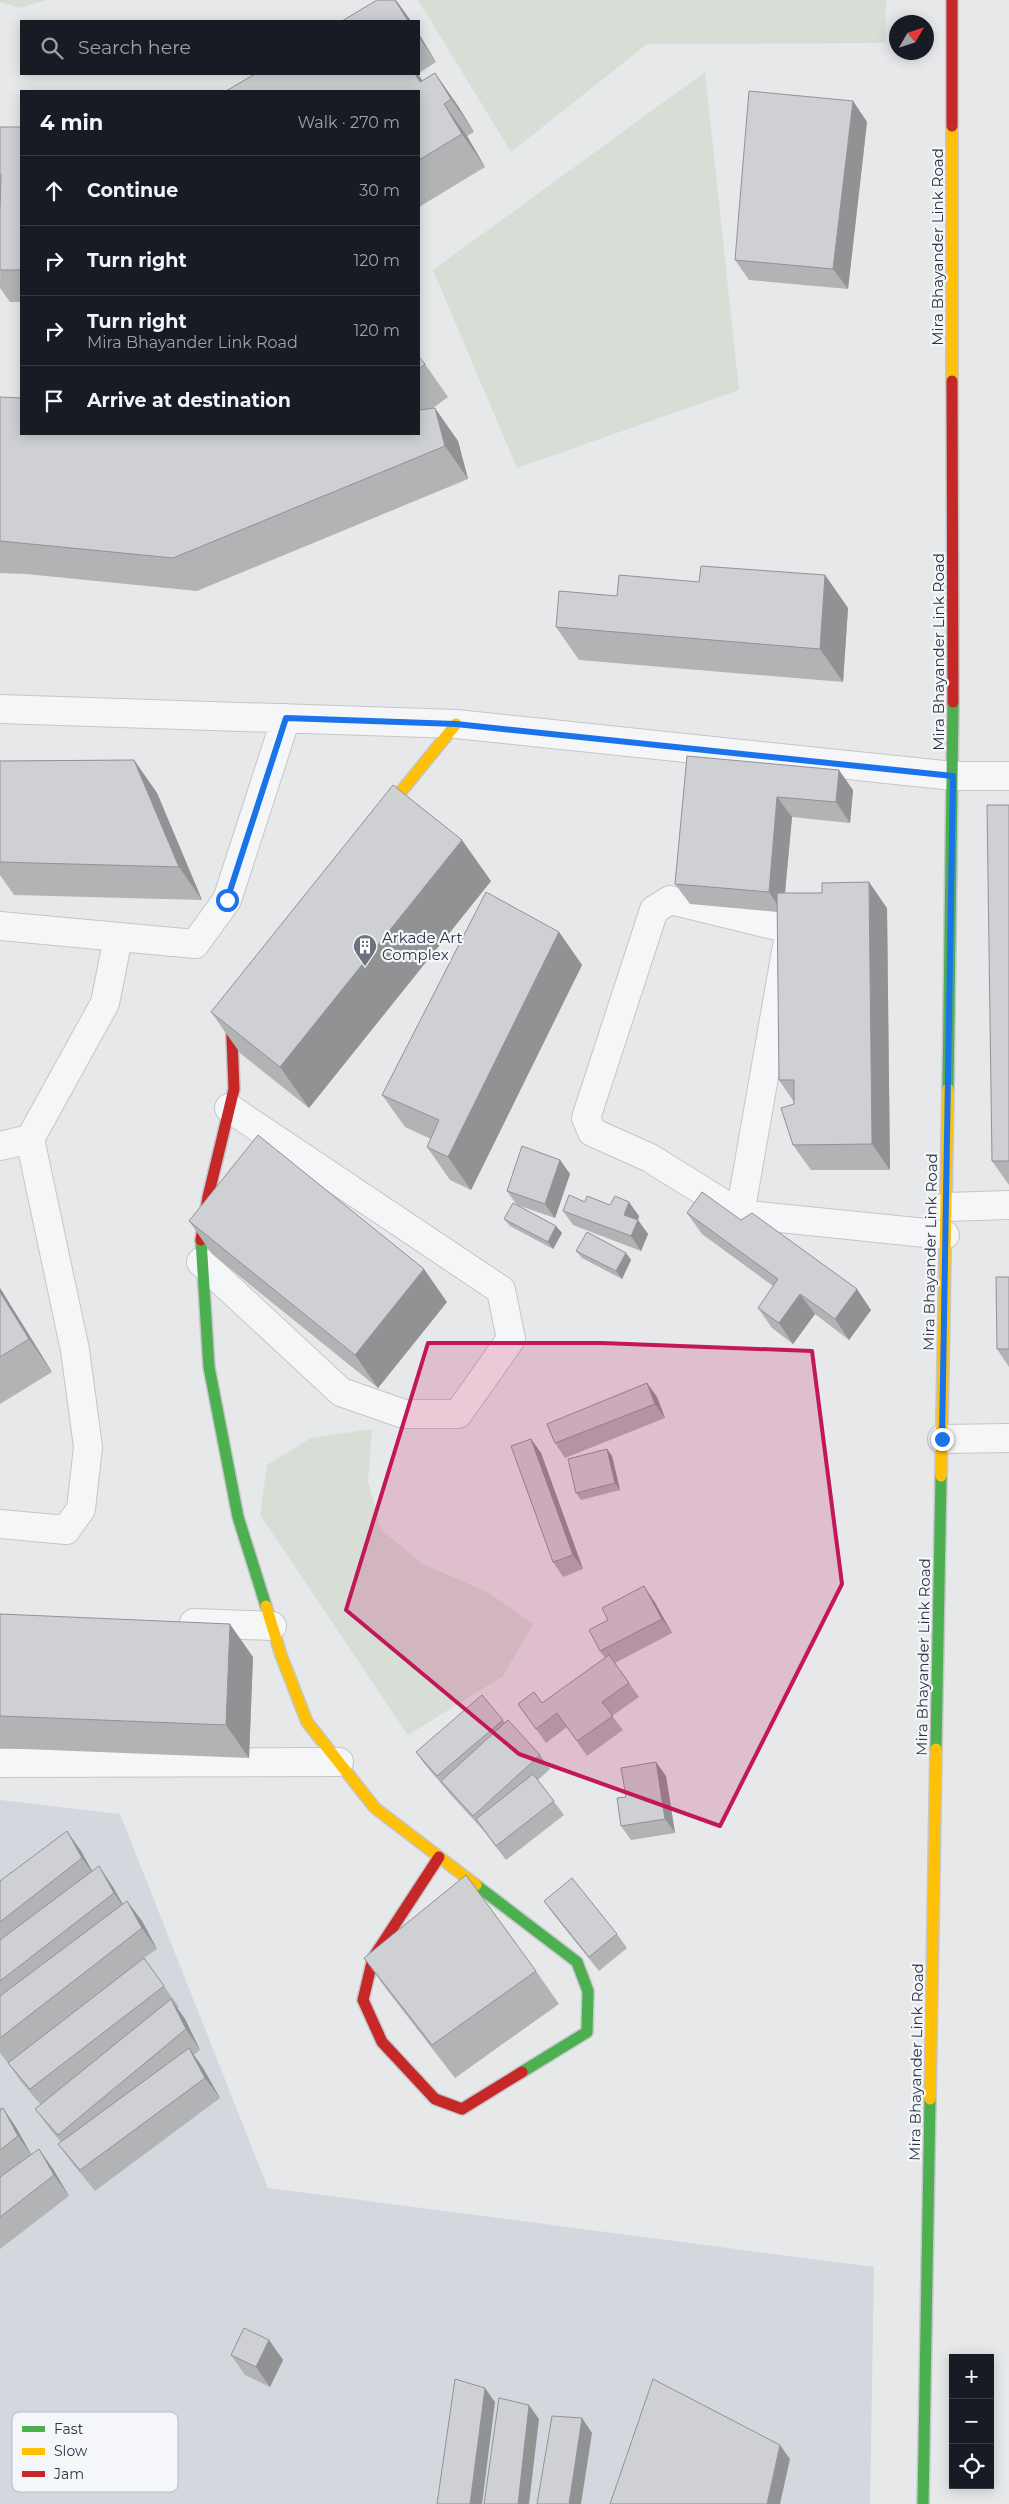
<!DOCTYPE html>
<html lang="en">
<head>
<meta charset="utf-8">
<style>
  :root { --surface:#171b24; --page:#20242c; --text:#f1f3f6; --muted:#9ea1a6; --line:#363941 }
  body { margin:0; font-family:Montserrat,sans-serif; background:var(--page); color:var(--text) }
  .controls { position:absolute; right:15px; bottom:15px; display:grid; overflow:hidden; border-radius:0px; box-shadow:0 2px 12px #0003 }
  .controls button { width:45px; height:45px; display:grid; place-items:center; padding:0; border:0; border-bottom:1px solid var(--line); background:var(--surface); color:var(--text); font:25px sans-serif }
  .compass { position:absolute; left:889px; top:15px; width:45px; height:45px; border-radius:50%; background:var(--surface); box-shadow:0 2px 12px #0003; rotate:51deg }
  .stop { position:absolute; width:15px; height:15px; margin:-11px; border:4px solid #1a73e8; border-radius:50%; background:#fff }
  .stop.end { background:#1a73e8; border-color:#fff; box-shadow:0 1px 5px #0008 }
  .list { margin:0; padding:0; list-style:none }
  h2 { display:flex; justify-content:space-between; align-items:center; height:65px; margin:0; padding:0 20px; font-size:21px }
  h2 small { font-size:16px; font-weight:400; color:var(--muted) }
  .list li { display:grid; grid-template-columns:32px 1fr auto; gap:15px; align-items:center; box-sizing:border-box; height:70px; padding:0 20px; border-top:1px solid var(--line) }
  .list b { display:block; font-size:19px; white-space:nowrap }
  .list p { margin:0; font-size:16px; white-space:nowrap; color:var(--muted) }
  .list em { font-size:16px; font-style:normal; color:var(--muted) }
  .icon { flex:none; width:28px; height:28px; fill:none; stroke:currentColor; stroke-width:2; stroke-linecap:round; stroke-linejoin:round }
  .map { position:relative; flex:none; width:1009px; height:2504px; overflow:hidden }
  .search { position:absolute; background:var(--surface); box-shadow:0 2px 12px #0003; left:20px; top:20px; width:400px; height:55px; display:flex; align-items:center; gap:12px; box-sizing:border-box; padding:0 18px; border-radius:0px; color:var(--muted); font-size:19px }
  .panel { position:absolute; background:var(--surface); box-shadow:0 2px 12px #0003; left:20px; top:90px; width:400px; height:345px; border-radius:0px }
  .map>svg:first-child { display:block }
  .built { fill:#d4d7dd }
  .green { fill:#d6ded6 }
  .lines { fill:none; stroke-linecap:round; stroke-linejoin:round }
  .street-casing { stroke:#c4c6c8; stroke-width:30 }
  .fast-casing { stroke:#c4c6c8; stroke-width:14 }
  .slow-casing { stroke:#c4c6c8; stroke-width:14 }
  .jam-casing { stroke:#c4c6c8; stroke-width:14 }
  .street { stroke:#f5f6f7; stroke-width:28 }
  .fast { stroke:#4caf50; stroke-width:11 }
  .slow { stroke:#ffc107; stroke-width:11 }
  .jam { stroke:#c62828; stroke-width:11 }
  .wall { fill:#b1b3b5 }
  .shaded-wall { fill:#909294 }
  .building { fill:#ced0d3; stroke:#909294 }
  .route { stroke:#1a73e8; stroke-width:6 }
  .marked { fill:#c2185b; fill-opacity:0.2; stroke:#c2185b; stroke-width:4; stroke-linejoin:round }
  .labels { text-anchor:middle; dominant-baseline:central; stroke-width:4.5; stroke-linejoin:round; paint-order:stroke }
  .street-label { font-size:15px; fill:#2b3445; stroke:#f4f6f9 }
  .poi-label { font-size:15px; fill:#2b3445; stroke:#f4f6f9; text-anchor:start }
  .key { fill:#f4f6f9; stroke:#b8bcc3; stroke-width:1 }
  .key-label { font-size:14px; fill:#2b3445 }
</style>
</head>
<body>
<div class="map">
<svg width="1009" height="2504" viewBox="0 0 1009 2504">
  <rect width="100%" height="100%" fill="#e6e8ea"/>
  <path class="built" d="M0 1800 120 1814 268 2188 874 2267 870 2504H0Z"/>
  <path class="green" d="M0 0H46L20 8 0 2Z
    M418 0H886L885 43 647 44 511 152Z
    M705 72 739 390 517 468 433 270Z
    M372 1429 368 1481 381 1530 423 1564 489 1593 533 1624 503 1676 408 1735 260 1515 267 1465 311 1438Z"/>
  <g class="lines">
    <g class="street-casing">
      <path id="street" d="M0 709 456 724 953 776H1009
        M0 926 195 944 227 900 286 718
        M0 1146 30 1139
        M946 1207 1009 1205
        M740 1214 788 940 785 928 670 900 654 910 586 1118 592 1132 650 1158 740 1214 945 1235
        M201 1262 341 1392 404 1414H458L511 1339 501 1290 229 1108
        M942 1439 1009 1438
        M0 1524 66 1530 81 1509 88 1447 75 1350 30 1139 105 1003 118 938
        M194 1623 272 1626
        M0 1763 339 1762"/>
    </g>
    <g class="fast-casing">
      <path id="fast" d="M948 1089 953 702
        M201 1240 209 1367 238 1517 266 1606
        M936 1749 941 1476
        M476 1885 577 1962 588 1991 587 2032 522 2072
        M923 2504 930 2099"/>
    </g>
    <g class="slow-casing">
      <path id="slow" d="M952 126V381
        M378 820 456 724
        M941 1476 948 1089
        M266 1606 281 1655 307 1722 375 1808 476 1885
        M930 2099 936 1749"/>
    </g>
    <g class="jam-casing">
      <path id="jam" d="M952 0V126
        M952 381 953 702
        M201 1240 208 1197 234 1089 231 1013 235 1007
        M439 1857 373 1958 363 2000 382 2042 435 2099 462 2109 522 2072"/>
    </g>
    <use href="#street" class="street"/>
    <use href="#fast" class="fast"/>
    <use href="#slow" class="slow"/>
    <use href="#jam" class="jam"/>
  </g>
  <path class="wall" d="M419 34 436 62 419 73Z
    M435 73 458 106 474 132 467 136 485 167 419 207V91L255 74H418L423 81Z
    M853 101 867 122 848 289 749 280 735 260Z
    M0 127H21V302H10L0 288 1 204 0 203Z
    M419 357 425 364 448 397 433 408 458 441 468 479 197 591 26 574 0 573V397L419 434Z
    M825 575 848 608 843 682 579 660 556 627 617 596Z
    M687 756 853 790 850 823 792 817 785 893 887 908 890 1170H811L793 1145 794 1102 779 1080 777 912 690 904 675 884Z
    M134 760 157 793 202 900 14 895 0 875V761Z
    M1009 805V1185L992 1161Z
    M491 881 309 1108 240 1053 211 1012Z
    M559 932 582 965 471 1190 450 1180 427 1147 431 1139 405 1127 382 1095Z
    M560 1160 570 1174 555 1218 517 1205 507 1191Z
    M563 1211 639 1216 638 1220 648 1234 641 1251 573 1225Z
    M687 1213 741 1220 871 1310 849 1340 815 1314 793 1344 772 1328 758 1308 773 1286 702 1234Z
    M504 1219 556 1226 562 1233 553 1249 510 1226Z
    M189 1221 447 1302 378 1388 212 1254Z
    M576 1251 626 1253 631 1260 622 1279 582 1258Z
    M1009 1277V1367L997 1349Z
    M0 1288 52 1372 0 1404Z
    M647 1383 657 1397 665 1418 565 1458 555 1443Z
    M531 1439 541 1453 583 1569 563 1577 553 1562Z
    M607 1449 612 1456 620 1490 581 1500 576 1493Z
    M654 1601 672 1633 615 1663 639 1697 612 1716 623 1730 587 1756 567 1727 546 1743 518 1704 542 1703 605 1658 600 1651Z
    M0 1614 253 1657 249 1758 0 1748Z
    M503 1720 505 1723 540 1755 550 1769 538 1780 564 1815 506 1860 483 1830 451 1795 446 1789 426 1766 416 1752Z
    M666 1776 675 1833 631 1840 621 1826 626 1797Z
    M81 1851 92 1871 113 1887 123 1904 127 1901 142 1921 157 1949 144 1958 179 2007 177 2008 185 2019 200 2050 194 2055 203 2068 220 2098 95 2191 73 2164 58 2144 61 2142 50 2129 35 2109 41 2105 22 2083 8 2063 0 2053V1881Z
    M544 1901 617 1934 627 1948 599 1971 554 1915Z
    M364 1958 536 1971 559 2004 455 2078 387 1990Z
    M0 2106 2 2109 3 2108 17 2129 31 2154 53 2169 69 2196 0 2249Z
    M269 2340 283 2360 270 2387 245 2375 231 2355Z"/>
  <path class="shaded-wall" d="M395 0H396L411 21H408Z
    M419 34 436 62 419 37Z
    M435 73 458 106 474 132 451 99Z
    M415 74H418L443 115 420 82Z
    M853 101 867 122 848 289 833 269Z
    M444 104 467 136 485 167 462 134Z
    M435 408 458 441 468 479 445 446Z
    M825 575 848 608 843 682 820 649Z
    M134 760 157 793 202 900 179 867Z
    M839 770 853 790 850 823 836 802Z
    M777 797 792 817 783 913 769 892Z
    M462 840 491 881 309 1108 280 1067Z
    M869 882 887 908 890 1170 872 1144Z
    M559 932 582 965 471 1190 448 1157Z
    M560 1160 570 1174 555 1218 545 1204Z
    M629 1202 639 1216 638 1220 648 1234 641 1251 631 1236 624 1215Z
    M556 1226 562 1233 553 1249 548 1242Z
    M626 1253 631 1260 622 1279 616 1271Z
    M424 1269 447 1302 378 1388 355 1355Z
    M0 1288 52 1372 29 1339 0 1292Z
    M857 1289 871 1310 849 1340 835 1319Z
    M800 1294 815 1314 793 1344 779 1323Z
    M647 1383 657 1397 665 1418 655 1404Z
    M531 1439 541 1453 583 1569 573 1555Z
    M607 1449 612 1456 620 1490 615 1483Z
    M644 1586 654 1601 672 1633 662 1619Z
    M230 1624 253 1657 249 1758 226 1725Z
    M656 1762 666 1776 675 1833 665 1819Z
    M67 1831 81 1851 96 1878 82 1858Z
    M99 1866 113 1887 128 1914 114 1893Z
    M127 1901 142 1921 157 1949 142 1928Z
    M171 1999 185 2019 200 2050 186 2029Z
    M189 2048 203 2068 220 2098 205 2078Z
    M3 2108 17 2129 32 2156 18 2136Z
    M39 2149 53 2169 69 2196 54 2175Z
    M269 2340 283 2360 270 2387 256 2367Z
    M485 2388 495 2402 482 2504H470Z
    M529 2405 539 2419 529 2504H518Z
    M582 2418 592 2433 581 2504H569Z
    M780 2445 790 2459 780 2504H767Z"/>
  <path class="building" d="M377 0H395L408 21H342Z
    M435 73 451 99 444 104 462 134 419 160V91H226L255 74H415L420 82Z
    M749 91 853 101 833 269 735 260Z
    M0 127H21V270H0V212L1 174H0Z
    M419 357 425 364 419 369Z
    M0 397 21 398V434H419V410L435 408 445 446 173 558 0 541Z
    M701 566 825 575 820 649 556 627 559 591 617 596 619 575 699 582Z
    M687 756 839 770 836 802 777 797 769 892 675 884Z
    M134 760 179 867 0 862V761Z
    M393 785 462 840 280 1067 211 1012Z
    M987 805H1009V1161H992Z
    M869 882 872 1144 793 1145 781 1108 794 1104V1080H779L777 893H822V883Z
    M486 892 559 932 448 1157 427 1147 439 1120 382 1095Z
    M258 1135 424 1269 355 1355 189 1221Z
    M522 1146 560 1160 545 1204 507 1191Z
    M702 1192 741 1220 752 1213 857 1289 835 1319 800 1294 779 1323 758 1308 778 1279 687 1213Z
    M569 1195 585 1202 587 1196 610 1205 615 1196 629 1202 624 1215 638 1220 631 1236 563 1211Z
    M513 1203 556 1226 548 1242 504 1219Z
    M587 1232 626 1253 616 1271 576 1251Z
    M996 1277H1009V1349H997Z
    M0 1292 29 1339 0 1357Z
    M647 1383 655 1404 555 1443 547 1424Z
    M531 1439 573 1555 553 1562 511 1446Z
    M607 1449 615 1483 576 1493 568 1459Z
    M644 1586 662 1619 600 1651 589 1630 608 1620 602 1608Z
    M0 1614 230 1624 226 1725 0 1716Z
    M609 1655 629 1683 602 1702 613 1716 577 1741 557 1713 536 1729 518 1704 534 1692 542 1703Z
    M482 1695 503 1720 437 1776 416 1752Z
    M508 1720 540 1755 473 1816 441 1781Z
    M656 1762 665 1819 621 1826 617 1798 626 1797 621 1768Z
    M533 1774 554 1801 496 1846 476 1819Z
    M67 1831 82 1858 0 1922V1881Z
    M99 1866 114 1893 0 1981V1940Z
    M466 1875 536 1971 432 2045 364 1958Z
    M572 1878 617 1934 589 1957 544 1901Z
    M127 1901 142 1928 0 2038V1996Z
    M144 1958 164 1986 30 2089 8 2063Z
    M171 1999 186 2029 58 2135 35 2109Z
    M189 2048 205 2078 80 2170 58 2144Z
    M3 2108 18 2136 0 2150V2111Z
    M39 2149 54 2175 0 2217V2177Z
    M244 2328 269 2340 256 2367 231 2355Z
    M455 2379 485 2388 470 2504H437Z
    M653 2379 780 2445 767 2504H610Z
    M499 2398 529 2405 518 2504H484Z
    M552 2416 582 2418 569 2504H537Z"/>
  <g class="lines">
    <path class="route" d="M227 900 286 718 456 724 953 776 942 1439"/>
  </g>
  <path class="marked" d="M428 1343H602L812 1351 842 1584 720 1826 519 1754 346 1610Z"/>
  <defs>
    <g id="building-pin" transform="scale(1.25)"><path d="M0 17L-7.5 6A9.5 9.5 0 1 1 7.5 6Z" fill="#6c737f" stroke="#f4f6f9"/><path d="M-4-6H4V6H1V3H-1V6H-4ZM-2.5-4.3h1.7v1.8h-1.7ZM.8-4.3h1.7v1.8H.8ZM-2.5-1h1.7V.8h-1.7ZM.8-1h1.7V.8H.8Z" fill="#fff"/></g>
  </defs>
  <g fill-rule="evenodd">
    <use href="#building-pin" x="365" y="946"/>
  </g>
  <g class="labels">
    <g class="street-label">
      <text transform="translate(937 247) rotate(-90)">Mira Bhayander Link Road</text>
      <text transform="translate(938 652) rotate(-90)">Mira Bhayander Link Road</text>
      <text transform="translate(930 1252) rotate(-89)">Mira Bhayander Link Road</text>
      <text transform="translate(923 1657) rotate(-89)">Mira Bhayander Link Road</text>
      <text transform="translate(916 2062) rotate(-89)">Mira Bhayander Link Road</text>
    </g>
    <g class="poi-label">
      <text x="382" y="937">Arkade Art<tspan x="382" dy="17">Complex</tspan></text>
    </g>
  </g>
  <rect x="12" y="2412" width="166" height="80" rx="8" class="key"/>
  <rect x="22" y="2426" width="23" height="6" fill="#4caf50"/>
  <rect x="22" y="2448" width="23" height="7" fill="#ffc107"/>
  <rect x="22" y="2471" width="23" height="6" fill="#c62828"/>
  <g class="key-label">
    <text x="54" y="2434">Fast</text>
    <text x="54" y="2456">Slow</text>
    <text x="54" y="2479">Jam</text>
  </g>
</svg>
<div class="controls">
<button>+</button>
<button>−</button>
<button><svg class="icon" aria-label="locate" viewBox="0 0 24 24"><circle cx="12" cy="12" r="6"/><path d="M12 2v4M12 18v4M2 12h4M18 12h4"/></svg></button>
</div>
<svg class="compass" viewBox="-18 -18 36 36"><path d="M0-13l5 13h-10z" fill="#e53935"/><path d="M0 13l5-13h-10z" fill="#9ea1a6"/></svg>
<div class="stop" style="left:227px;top:900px"></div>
<div class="stop end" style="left:942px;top:1439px"></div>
<div class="search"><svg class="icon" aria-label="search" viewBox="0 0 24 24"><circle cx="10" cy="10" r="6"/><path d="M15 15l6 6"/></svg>Search here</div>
<section class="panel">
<h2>4 min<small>Walk · 270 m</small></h2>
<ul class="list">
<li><svg class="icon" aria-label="ahead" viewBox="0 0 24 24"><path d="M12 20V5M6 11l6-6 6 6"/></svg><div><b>Continue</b></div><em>30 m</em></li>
<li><svg class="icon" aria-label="right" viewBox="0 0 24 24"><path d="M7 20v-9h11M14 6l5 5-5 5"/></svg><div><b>Turn right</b></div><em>120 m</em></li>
<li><svg class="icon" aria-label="right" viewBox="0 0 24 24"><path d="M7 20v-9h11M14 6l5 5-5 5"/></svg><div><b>Turn right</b><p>Mira Bhayander Link Road</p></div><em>120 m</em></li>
<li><svg class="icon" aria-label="arrive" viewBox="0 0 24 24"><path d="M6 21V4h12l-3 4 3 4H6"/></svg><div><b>Arrive at destination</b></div></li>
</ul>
</section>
</div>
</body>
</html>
